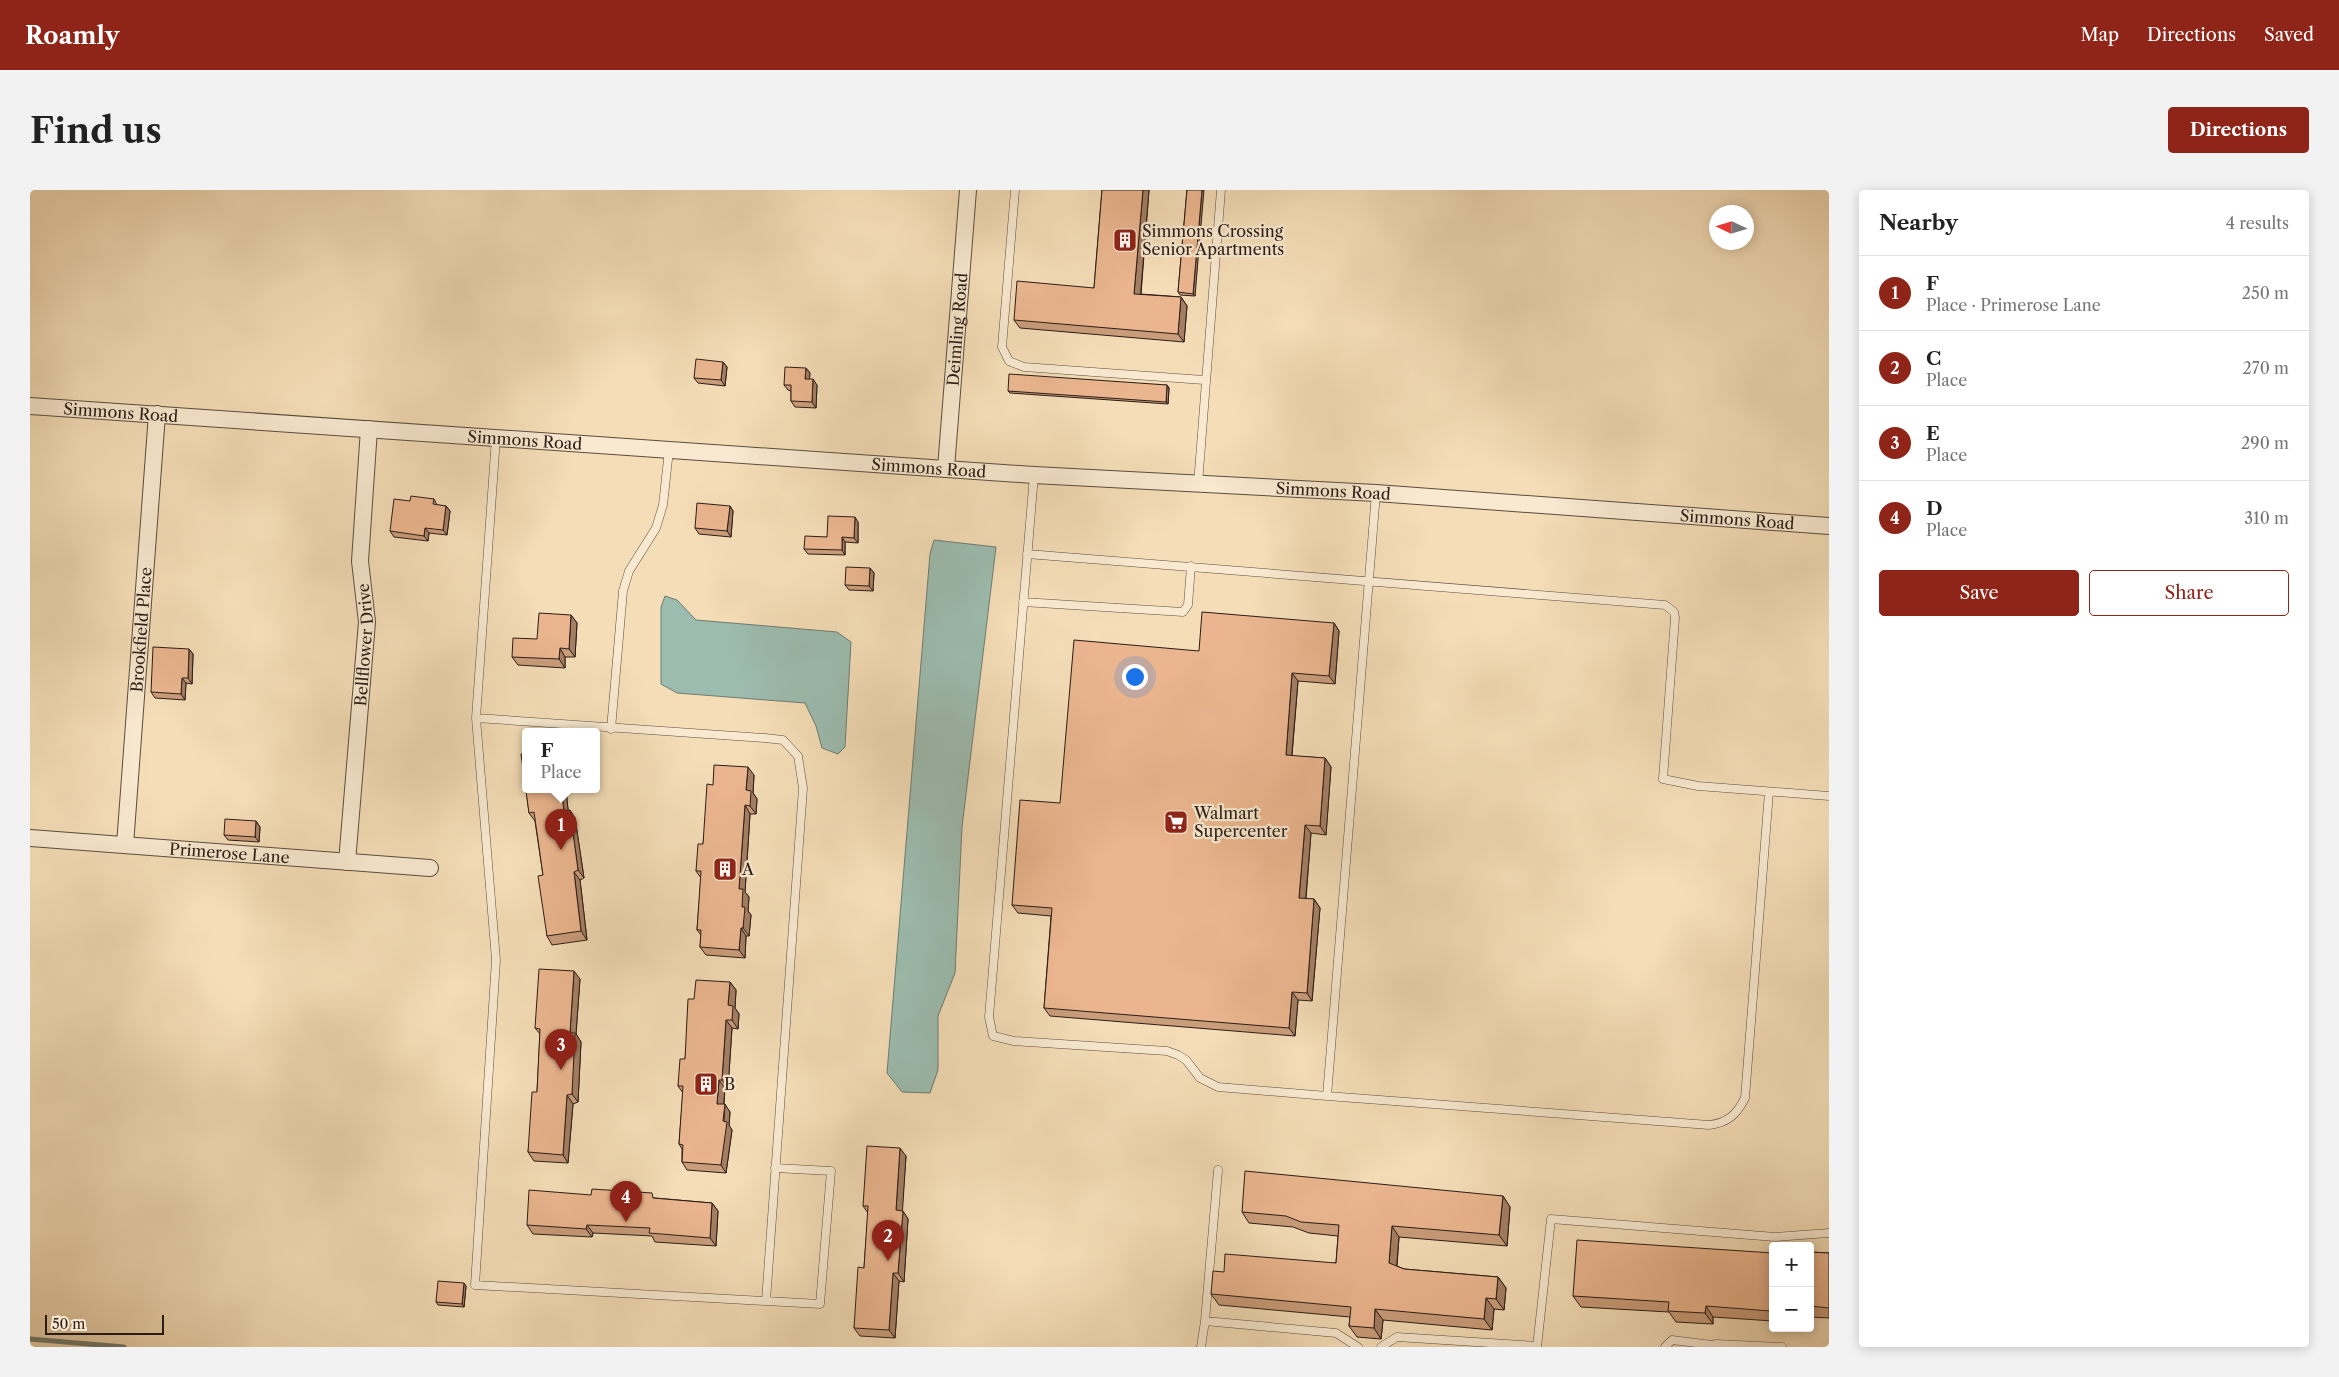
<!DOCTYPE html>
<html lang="en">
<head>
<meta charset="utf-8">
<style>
  :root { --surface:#fff; --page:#f2f2f2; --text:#222; --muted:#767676; --line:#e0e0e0; --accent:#8f2418 }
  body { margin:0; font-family:"Libre Caslon Text",serif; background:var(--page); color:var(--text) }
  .controls { position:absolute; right:15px; bottom:15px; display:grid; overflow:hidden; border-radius:5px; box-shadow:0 2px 12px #0003 }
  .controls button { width:45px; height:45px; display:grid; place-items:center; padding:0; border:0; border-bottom:1px solid var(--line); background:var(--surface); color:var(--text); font:25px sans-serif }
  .compass { position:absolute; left:1679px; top:15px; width:45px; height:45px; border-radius:50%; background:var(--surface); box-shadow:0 2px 12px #0003; rotate:274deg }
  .scale { position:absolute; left:15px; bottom:12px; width:119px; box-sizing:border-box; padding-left:5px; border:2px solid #2a1c17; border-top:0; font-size:14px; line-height:18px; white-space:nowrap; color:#2a1c17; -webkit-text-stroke:4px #f8e9d0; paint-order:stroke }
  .you { position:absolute; left:1104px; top:486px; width:18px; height:18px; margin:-12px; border:4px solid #fff; border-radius:50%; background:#1a73e8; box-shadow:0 0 0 8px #1a73e833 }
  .badge { display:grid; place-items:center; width:32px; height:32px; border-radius:50%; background:var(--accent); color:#fff; font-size:16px; font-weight:700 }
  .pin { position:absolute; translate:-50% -41px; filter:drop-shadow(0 1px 2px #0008) }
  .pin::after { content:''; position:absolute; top:26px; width:18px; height:15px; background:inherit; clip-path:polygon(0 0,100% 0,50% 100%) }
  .popup { position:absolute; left:492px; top:538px; width:78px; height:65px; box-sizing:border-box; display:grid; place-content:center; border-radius:5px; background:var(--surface); filter:drop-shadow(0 1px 4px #0005); font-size:16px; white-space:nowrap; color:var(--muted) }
  .popup b { font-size:19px; color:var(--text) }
  .popup::after { content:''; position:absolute; left:50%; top:100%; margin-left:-10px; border:10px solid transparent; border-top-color:var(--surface) }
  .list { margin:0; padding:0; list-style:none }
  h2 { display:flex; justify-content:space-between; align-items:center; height:65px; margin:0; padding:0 20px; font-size:21px }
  h2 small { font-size:16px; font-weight:400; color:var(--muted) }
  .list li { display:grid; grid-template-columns:32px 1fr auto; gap:15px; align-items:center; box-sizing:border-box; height:75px; padding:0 20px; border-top:1px solid var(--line) }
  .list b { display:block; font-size:19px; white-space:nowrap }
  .list p { margin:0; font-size:16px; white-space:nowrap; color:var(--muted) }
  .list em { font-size:16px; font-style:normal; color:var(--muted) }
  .actions { display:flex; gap:10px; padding:15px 20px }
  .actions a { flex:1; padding:11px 0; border:1px solid var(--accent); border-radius:5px; text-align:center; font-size:18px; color:var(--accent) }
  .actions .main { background:var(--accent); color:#fff }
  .map { position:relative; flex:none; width:1799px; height:1157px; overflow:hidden; border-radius:5px }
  header { display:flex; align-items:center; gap:30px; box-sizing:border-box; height:70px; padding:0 25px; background:var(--accent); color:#fff }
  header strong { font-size:24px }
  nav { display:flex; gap:28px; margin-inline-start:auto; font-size:18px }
  .intro { display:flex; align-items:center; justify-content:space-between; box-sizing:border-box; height:120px; padding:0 30px }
  h1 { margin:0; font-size:35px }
  .button { padding:12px 22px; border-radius:5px; background:var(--accent); color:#fff; font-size:18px; font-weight:700 }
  main { display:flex; gap:30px; padding:0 30px }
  aside { flex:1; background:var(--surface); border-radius:5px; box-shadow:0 2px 12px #0003 }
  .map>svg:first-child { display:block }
  .water { fill:#9cbcaf; stroke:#6e7c72 }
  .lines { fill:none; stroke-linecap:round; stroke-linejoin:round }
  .stream { stroke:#6e7c72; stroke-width:5 }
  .service-casing { stroke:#5c4c3f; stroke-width:9 }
  .minor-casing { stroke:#5c4c3f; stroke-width:18 }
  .service { stroke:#f8e9d0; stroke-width:8 }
  .minor { stroke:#f8e9d0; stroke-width:16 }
  .wall { fill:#ca9d7b; stroke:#2a1c17 }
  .shaded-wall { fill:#a47f64; stroke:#2a1c17 }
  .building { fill:#ebb68f; stroke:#2a1c17 }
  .labels { text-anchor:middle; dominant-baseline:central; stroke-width:4.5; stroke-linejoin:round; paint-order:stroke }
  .poi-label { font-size:16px; fill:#2a1c17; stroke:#f8e9d0; text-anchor:start }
  .street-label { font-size:16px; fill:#2a1c17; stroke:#f8e9d0 }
</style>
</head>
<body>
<header>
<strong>Roamly</strong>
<nav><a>Map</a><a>Directions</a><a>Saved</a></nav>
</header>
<div class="intro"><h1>Find us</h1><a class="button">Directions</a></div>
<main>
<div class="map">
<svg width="1799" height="1157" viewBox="0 0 1799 1157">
  <rect width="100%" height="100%" fill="#f4ddb7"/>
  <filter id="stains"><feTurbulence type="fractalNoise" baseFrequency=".004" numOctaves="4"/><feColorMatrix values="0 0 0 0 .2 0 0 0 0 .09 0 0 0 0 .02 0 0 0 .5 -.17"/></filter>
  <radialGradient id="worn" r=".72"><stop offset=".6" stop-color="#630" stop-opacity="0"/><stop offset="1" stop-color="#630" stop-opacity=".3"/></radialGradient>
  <path class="water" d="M904 350 966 357 932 637 925 783 908 826V880L900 903 872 902 857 883 900 364Z
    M635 406 647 410 666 430 807 442 821 452 815 557 808 564 792 558 786 536 775 513 647 503 631 494V417Z"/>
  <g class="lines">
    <path class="stream" d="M0 1149 94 1157"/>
    <g class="service-casing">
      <path id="service" d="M985 0 972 157 979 171 994 177 1174 190
        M1004 285 959 827 963 846 984 851 1137 861 1148 865 1156 870 1170 888 1188 897 1297 906
        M1168 294 1191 0
        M1346 303 1297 906 1679 935C1698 933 1707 924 1715 908L1739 602
        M997 364 1635 415 1644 422 1645 428 1633 589 1668 596 1799 606
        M993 412 1153 422 1158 415 1161 376
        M446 528 735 548 753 550 768 566 773 598 736 1111 445 1095 466 770 446 528 466 248
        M581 539 593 401 599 381 626 338 633 315 639 260
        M736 1111 790 1114 801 981 745 978
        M1175 1131 1188 980
        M1686 1154 1752 1157
        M1171 1157 1175 1131 1306 1143 1328 1157
        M1351 1157 1367 1147 1507 1156
        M1507 1157 1521 1029 1745 1047 1799 1043
        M1635 1157 1642 1150 1690 1156"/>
    </g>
    <g class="minor-casing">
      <g id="minor">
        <path id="s1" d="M0 216 1004 285 1346 303 1799 336"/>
        <path id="s2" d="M916 278 938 0"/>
        <path id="s3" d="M0 648 400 678"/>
        <path id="s4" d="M95 655 127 224"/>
        <path id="s5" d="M317 672 337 432 330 371 339 239"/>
      </g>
    </g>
    <use href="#service" class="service"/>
    <use href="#minor" class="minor"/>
  </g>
  <path class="wall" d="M1072 0H1119L1111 104 1151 107 1157 116 1154 152 990 138 984 130 1064 98Z
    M1157 0 1165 106 1150 105 1148 102Z
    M693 172 697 177 695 196 668 193 664 188Z
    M776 178 780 183 779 189 787 195 786 218 765 217 761 211V201L758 200 754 195Z
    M1137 195 1139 198 1138 214 980 203 978 201Z
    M404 309 407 315 416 316 420 321 417 345 399 343 398 351 364 347 360 341 380 311Z
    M700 316 703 321 701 347 669 344 665 338Z
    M828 332V353L815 352V365L778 364 774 359 797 347Z
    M840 378 844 383 843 401 819 400 815 395Z
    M541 425 547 433 545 467H535V478L488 475 482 467Z
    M1304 433 1309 441 1305 494 1268 491 1262 566 1295 568 1301 577 1296 645 1281 643 1276 709H1284L1290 718 1282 811 1268 810 1265 846 1020 826 1014 818 1021 726 988 723 982 715 1030 613 1169 461Z
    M159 459 163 464 162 494 156 493 155 510 125 508 121 502Z
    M724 585 723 603 727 609 726 624H720L715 702 719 707 718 721 721 725 719 746H716L715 768 676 765 670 757 671 745 667 740 671 688 666 681 673 654 683 595Z
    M496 599H536L538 620 545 628 554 688 550 690 557 750 522 755 517 746 513 685 505 631 499 623Z
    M226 631 230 637 229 652 198 650 194 645Z
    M550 789 546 844 551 852 548 912 543 914 538 973 504 971 498 962 507 902 510 844 505 838Z
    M700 792 706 800 705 818 709 824 708 839 702 838 698 898H695L694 914 700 922 699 936 702 940 696 983 657 980 652 972V959L649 954 653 903 648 896 655 869 664 809Z
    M876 966 872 1020 878 1029 874 1092 869 1091 865 1148 830 1146 824 1138 834 1078 838 1023 833 1016Z
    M561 1005 625 1008 682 1013 688 1021 686 1056 625 1052 622 1046 563 1043 562 1047 503 1044 497 1035Z
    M1473 1006 1480 1017 1477 1056 1369 1047 1367 1076 1374 1079 1468 1087 1476 1098 1474 1120 1464 1119 1462 1140 1353 1130 1351 1149 1327 1147 1319 1136 1320 1127 1189 1115 1181 1104 1194 1082 1306 1073 1308 1046 1279 1043 1263 1037 1219 1033 1212 1022Z
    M1780 1062 1799 1063V1128L1780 1127Z
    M1743 1063V1131L1683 1127V1134L1646 1132 1639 1122 1551 1117 1543 1106Z
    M436 1096 434 1117 408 1115 406 1112Z"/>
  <path class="shaded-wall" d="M1113 0H1119L1110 112 1104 104Z
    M1172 0H1174L1165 106 1163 104Z
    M1151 107 1157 116 1154 152 1148 144Z
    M693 172 697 177 695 196 691 190Z
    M776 178 780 183 779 195 775 189Z
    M783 189 787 195 786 218 782 212Z
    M1137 195 1139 198 1138 214 1136 212Z
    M416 316 420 321 417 345 413 340Z
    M700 316 703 321 701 347 697 341Z
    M825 327 828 332V353L824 348Z
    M395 338 399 343 398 351 394 346Z
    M812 347 815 352V365L812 360Z
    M840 378 844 383 843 401 839 396Z
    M541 425 547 433 545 467 539 459Z
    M1304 433 1309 441 1305 494 1299 486Z
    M530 458 535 467V478L529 469Z
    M159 459 163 464 162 494 158 488Z
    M1262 483 1268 491 1261 574 1256 565Z
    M152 488 156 493 155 510 151 504Z
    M1295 568 1301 577 1296 645 1290 636Z
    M718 577 724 585 723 603 727 609 726 624 720 616 716 600Z
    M531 599H536L539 629 534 621Z
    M715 615 720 624 715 702 719 707 718 721 721 725 719 746 713 738 712 717 709 699Z
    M540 620 545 628 554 688 548 680Z
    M226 631 230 637 229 652 225 647Z
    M1275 635 1281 643 1275 717 1269 708Z
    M544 682 550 690 557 750 551 741Z
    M1284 709 1290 718 1282 811 1277 803Z
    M711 738 716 746 715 768 709 760Z
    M544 781 550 789 546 844 551 852 548 912 542 904 540 843Z
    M700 792 706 800 705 818 709 824 708 839 702 830 698 815Z
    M1262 802 1268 810 1265 846 1259 838Z
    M696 830 702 838 698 898 692 890Z
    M689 890 695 898 693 922 687 914Z
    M537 905 543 914 538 973 533 965Z
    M695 914 700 922 699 935 702 940 696 983 691 975Z
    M870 958 876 966 872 1028 866 1020Z
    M1473 1006 1480 1017 1477 1056 1469 1045Z
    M682 1013 688 1021 686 1056 680 1048Z
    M873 1021 878 1029 874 1092 868 1083Z
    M557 1035 563 1043 562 1047 556 1039Z
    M1362 1036 1369 1047 1366 1084 1359 1073Z
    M863 1083 869 1091 865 1148 859 1140Z
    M1468 1087 1476 1098 1474 1120 1466 1109Z
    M434 1093 436 1096 434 1117 432 1114Z
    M1456 1108 1464 1119 1462 1140 1454 1129Z
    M1741 1114 1743 1117V1124L1740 1121Z
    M1676 1116 1683 1127V1134L1675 1123Z
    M1345 1119 1353 1130 1351 1149 1344 1138Z"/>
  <path class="building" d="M1072 0H1113L1104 104 1151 107 1148 144 984 130 987 91 1064 98Z
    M1157 0H1172L1163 104 1148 102Z
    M666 169 693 172 691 190 664 188Z
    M755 177 776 178 775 189H783L782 212 761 211V195H754Z
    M979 184 1137 195 1136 212 978 201Z
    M381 306 404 309 403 314 416 316 413 340 395 338 394 346 360 341 364 309 380 311Z
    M667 313 700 316 697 341 665 338Z
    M798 326 825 327 824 348 812 347V360L774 359 775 346 797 347Z
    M816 377 840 378 839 396 815 395Z
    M1172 422 1304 433 1299 486 1262 483 1256 565 1295 568 1290 636 1275 635 1269 708 1284 709 1277 803 1262 802 1259 838 1014 818 1022 718 982 715 990 610 1030 613 1044 450 1169 461Z
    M509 423 541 425 539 459 530 458 529 469 482 467 483 448 507 449Z
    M123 457 159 459 158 488H152L151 504 121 502Z
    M496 563V599H531L534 621 540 620 548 680 544 682 551 741 517 746 508 686 513 685 504 622 499 623 491 564Z
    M684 575 718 577 716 600 721 601 720 616 715 615 709 699H713L712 717H715L713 738H711L709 760 670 757 671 740H667L671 681H666L668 654H673L677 594 683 595Z
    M195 629 226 631 225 647 194 645Z
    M509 779 544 781 540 843H545L542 904 537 905 533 965 498 962 502 902H507L510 839 505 838Z
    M666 790 700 792 698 815 703 816 702 830H696L692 890H689L687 914H695L693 931 697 932 691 975 652 972 653 955 649 954 653 896H648L650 869H655L658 809H664Z
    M837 956 870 958 866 1020 873 1021 868 1083H863L859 1140 824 1138 828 1077 834 1078 838 1016H833Z
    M1215 981 1473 1006 1469 1045 1362 1036 1359 1073 1374 1079 1468 1087 1466 1109 1456 1108 1454 1129 1345 1119 1344 1138 1319 1136 1321 1117 1181 1104 1183 1081 1194 1082 1195 1064 1306 1073 1309 1035 1271 1032 1256 1026 1212 1022Z
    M562 999 622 1003 623 1008 682 1013 680 1048 619 1043 620 1038 557 1035 556 1039 497 1035 499 1000 561 1005Z
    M1547 1050 1743 1063V1114H1741L1740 1121 1676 1116 1675 1123 1638 1121 1639 1112 1543 1106Z
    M1780 1062 1799 1063V1118L1780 1116Z
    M408 1091 434 1093 432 1114 406 1112Z"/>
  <defs>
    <g id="building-square" transform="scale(1.25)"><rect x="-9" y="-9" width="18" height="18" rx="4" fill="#8f2418" stroke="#f8e9d0"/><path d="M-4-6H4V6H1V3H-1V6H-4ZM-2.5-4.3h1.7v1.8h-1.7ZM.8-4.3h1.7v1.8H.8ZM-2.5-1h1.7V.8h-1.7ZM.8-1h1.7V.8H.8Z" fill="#fff"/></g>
    <g id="supermarket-square" transform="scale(1.25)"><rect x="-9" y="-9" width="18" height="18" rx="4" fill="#8f2418" stroke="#f8e9d0"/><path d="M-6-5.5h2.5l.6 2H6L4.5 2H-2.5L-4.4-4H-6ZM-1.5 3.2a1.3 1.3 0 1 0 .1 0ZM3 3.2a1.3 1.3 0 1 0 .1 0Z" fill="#fff"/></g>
  </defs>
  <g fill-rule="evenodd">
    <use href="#building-square" x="1095" y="50"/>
    <use href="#supermarket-square" x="1146" y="632"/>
    <use href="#building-square" x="695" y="679"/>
    <use href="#building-square" x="676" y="894"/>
  </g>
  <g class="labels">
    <g class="poi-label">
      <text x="1112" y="41">Simmons Crossing<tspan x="1112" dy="18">Senior Apartments</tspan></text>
      <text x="1164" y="623">Walmart<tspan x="1164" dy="18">Supercenter</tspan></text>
      <text x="712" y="679">A</text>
      <text x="694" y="894">B</text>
    </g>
    <g class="street-label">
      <text stroke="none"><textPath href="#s2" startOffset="139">Deimling Road</textPath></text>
      <text stroke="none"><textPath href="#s1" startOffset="91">Simmons Road</textPath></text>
      <text stroke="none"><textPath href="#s1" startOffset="496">Simmons Road</textPath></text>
      <text stroke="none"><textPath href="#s1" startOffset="901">Simmons Road</textPath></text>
      <text stroke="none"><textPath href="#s1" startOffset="1306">Simmons Road</textPath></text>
      <text stroke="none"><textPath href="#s1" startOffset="1711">Simmons Road</textPath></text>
      <text stroke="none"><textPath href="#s4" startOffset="216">Brookfield Place</textPath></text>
      <text stroke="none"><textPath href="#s5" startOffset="218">Bellflower Drive</textPath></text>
      <text stroke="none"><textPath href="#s3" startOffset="200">Primerose Lane</textPath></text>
    </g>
  </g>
  <rect width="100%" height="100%" filter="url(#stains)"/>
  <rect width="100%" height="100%" fill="url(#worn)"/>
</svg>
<div class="controls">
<button>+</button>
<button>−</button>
</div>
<svg class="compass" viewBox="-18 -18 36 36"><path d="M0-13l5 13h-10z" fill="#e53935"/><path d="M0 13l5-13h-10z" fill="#767676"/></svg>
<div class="scale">50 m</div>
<div class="you"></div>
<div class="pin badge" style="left:531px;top:660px">1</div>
<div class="popup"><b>F</b>Place</div>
<div class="pin badge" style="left:858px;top:1071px">2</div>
<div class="pin badge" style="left:531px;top:880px">3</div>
<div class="pin badge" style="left:596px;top:1032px">4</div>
</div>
<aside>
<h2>Nearby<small>4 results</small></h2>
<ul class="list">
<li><span class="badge">1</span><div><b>F</b><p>Place · Primerose Lane</p></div><em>250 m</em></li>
<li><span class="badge">2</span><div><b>C</b><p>Place</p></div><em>270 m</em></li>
<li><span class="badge">3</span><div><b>E</b><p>Place</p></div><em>290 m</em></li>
<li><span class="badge">4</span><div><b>D</b><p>Place</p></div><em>310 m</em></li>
</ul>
<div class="actions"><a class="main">Save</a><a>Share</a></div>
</aside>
</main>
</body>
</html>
